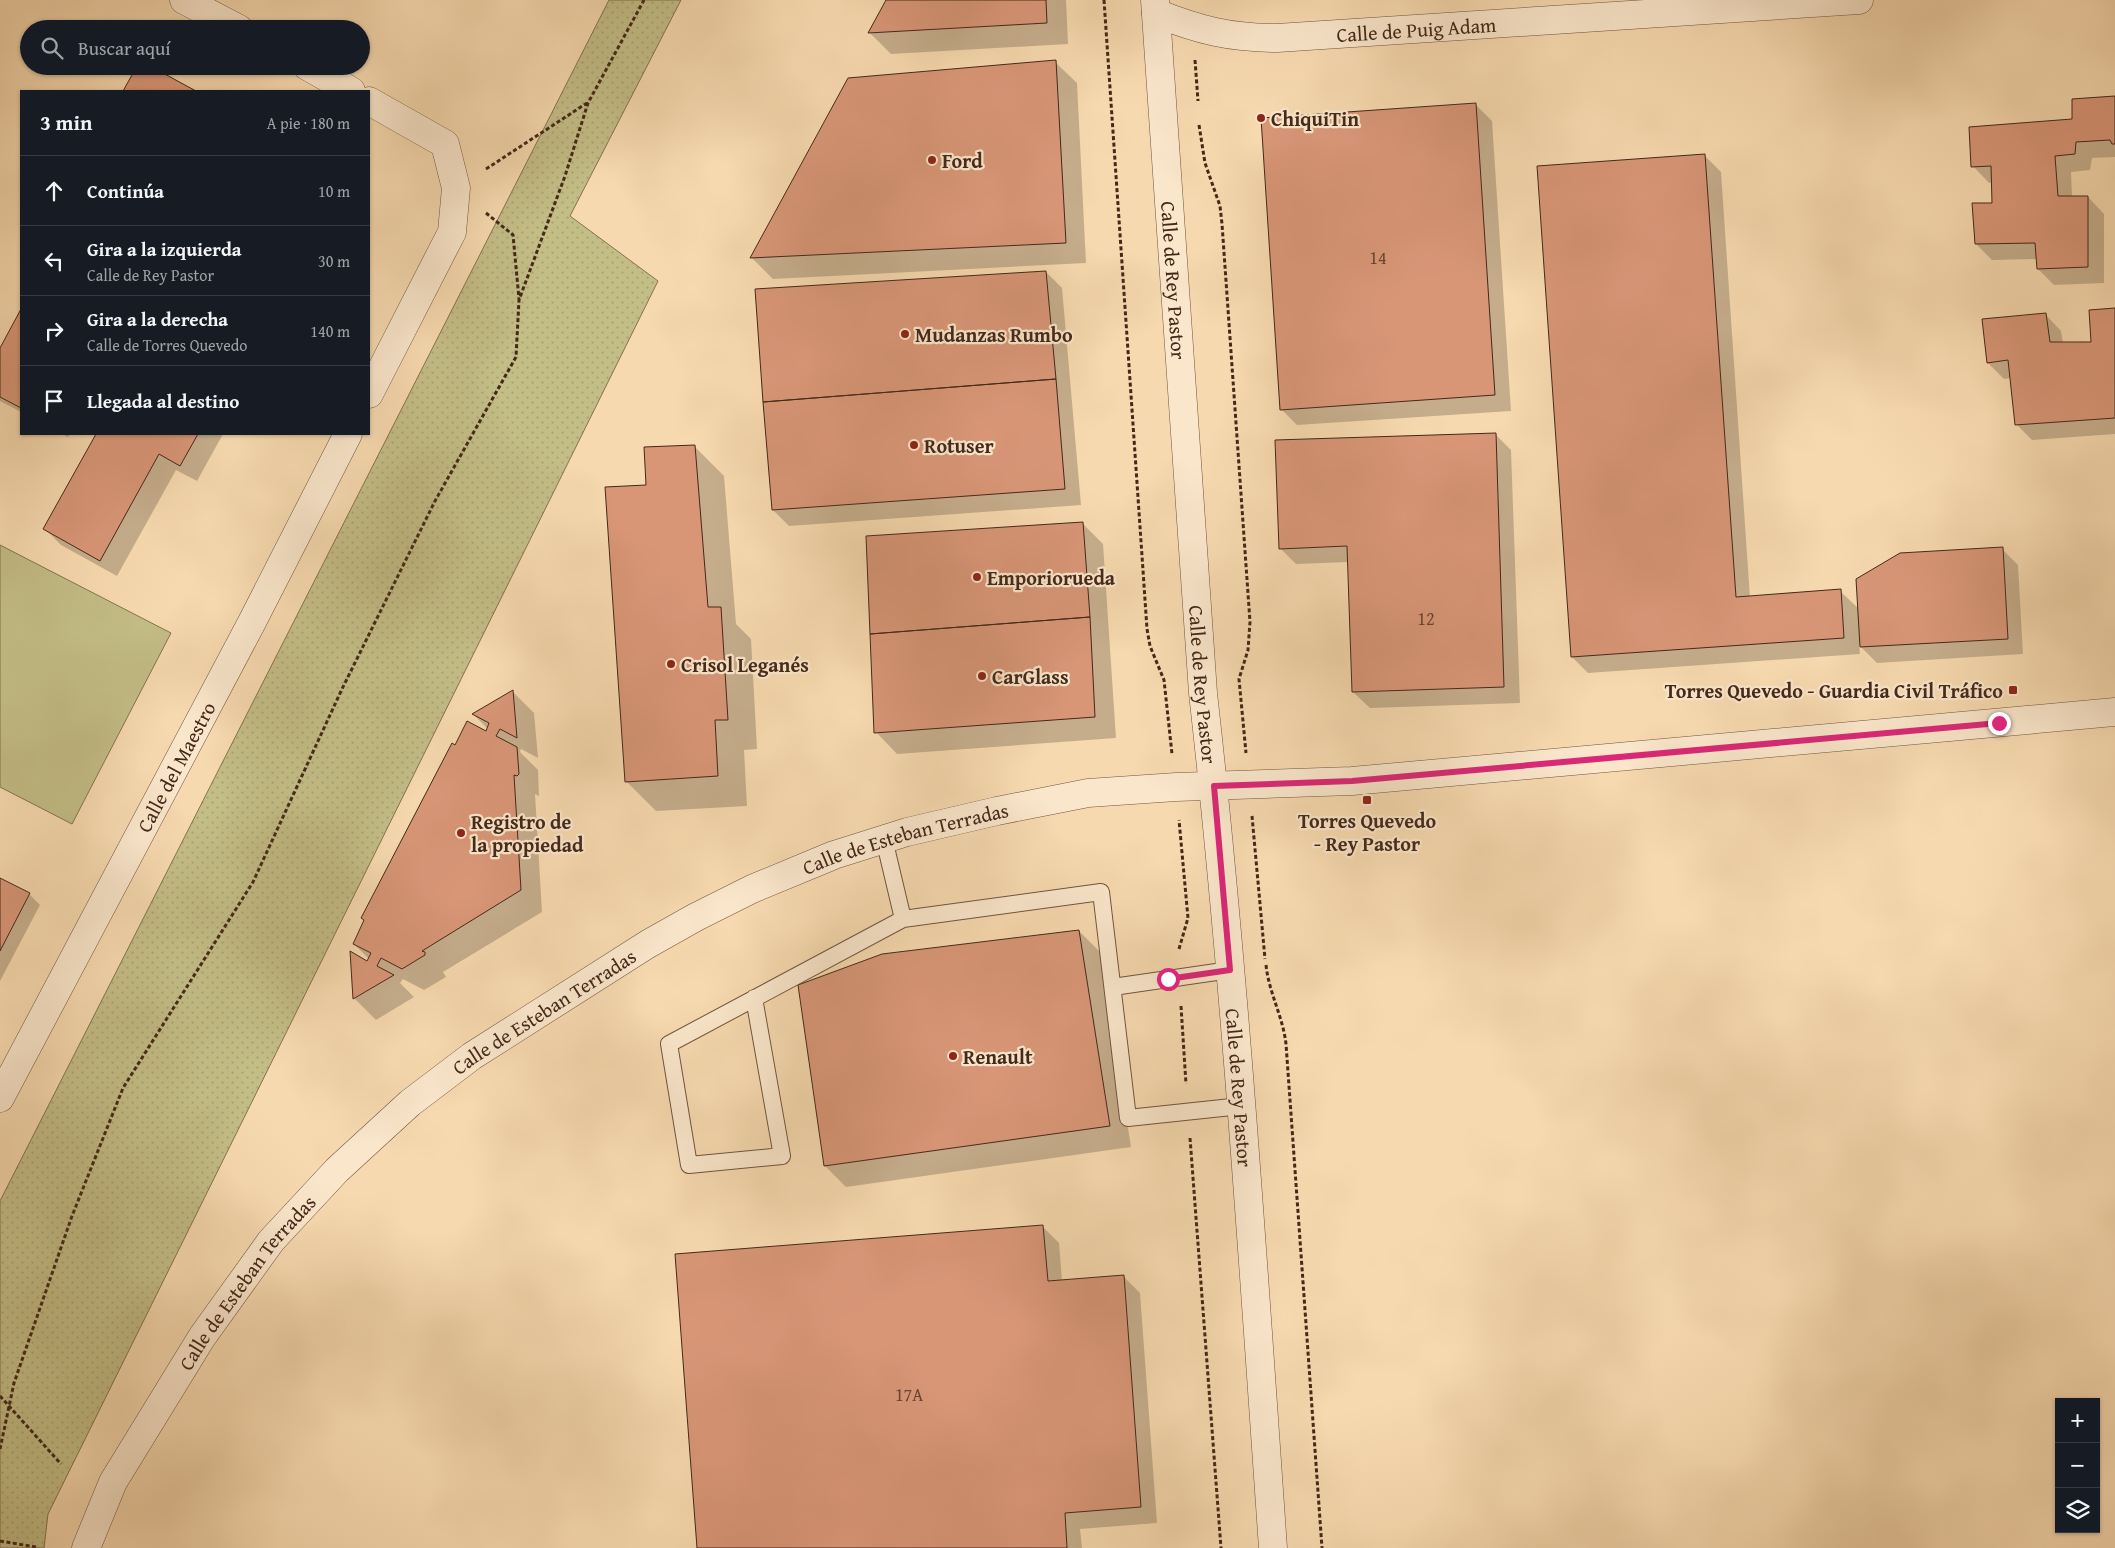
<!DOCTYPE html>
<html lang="es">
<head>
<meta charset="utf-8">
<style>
  :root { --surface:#171b24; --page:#242831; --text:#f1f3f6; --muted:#9ea1a6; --line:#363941 }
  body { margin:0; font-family:"Gentium Book Plus",serif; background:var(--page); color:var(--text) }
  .controls { position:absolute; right:15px; bottom:15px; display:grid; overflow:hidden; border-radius:0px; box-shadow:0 1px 4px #0004 }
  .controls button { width:45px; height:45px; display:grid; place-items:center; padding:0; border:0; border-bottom:1px solid var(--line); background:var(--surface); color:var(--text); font:25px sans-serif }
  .stop { position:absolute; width:15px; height:15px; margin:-11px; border:4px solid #db2777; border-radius:50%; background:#fff }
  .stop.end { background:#db2777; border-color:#fff; box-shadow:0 1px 5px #0008 }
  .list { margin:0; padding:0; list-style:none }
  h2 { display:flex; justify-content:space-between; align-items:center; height:65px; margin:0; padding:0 20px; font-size:21px }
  h2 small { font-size:16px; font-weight:400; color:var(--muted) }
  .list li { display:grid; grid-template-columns:32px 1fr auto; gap:15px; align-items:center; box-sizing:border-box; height:70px; padding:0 20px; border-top:1px solid var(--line) }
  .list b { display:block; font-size:19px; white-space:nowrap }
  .list p { margin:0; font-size:16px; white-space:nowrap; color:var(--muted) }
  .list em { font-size:16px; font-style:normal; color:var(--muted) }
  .icon { flex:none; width:28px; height:28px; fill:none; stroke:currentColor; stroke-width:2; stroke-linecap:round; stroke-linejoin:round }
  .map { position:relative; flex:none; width:2115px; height:1548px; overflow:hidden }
  .search { position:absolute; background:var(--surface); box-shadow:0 1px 4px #0004; left:20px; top:20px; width:350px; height:55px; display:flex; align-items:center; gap:12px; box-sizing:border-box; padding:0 18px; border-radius:28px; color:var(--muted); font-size:19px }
  .panel { position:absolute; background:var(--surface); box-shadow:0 1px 4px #0004; left:20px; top:90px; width:350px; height:345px; border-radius:0px }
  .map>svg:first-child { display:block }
  .green { fill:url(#green-dots); stroke:#847250 }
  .pitch { fill:#c3bd86; stroke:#847250 }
  .shadow { fill:#0003 }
  .building { fill:#d89677; stroke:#442819 }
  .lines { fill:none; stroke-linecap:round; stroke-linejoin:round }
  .service-casing { stroke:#71543e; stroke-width:18 }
  .minor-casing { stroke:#71543e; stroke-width:29 }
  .path { stroke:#442819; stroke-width:3; stroke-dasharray:4 2.5; stroke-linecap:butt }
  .service { stroke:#fae6cb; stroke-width:16 }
  .minor { stroke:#fae6cb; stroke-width:28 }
  .route { stroke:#db2777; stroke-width:6 }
  .poi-dot { fill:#8f2418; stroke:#fae6cb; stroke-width:2 }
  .labels { text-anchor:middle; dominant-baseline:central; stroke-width:4.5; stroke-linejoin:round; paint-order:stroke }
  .number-label { font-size:18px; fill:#694430 }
  .street-label { font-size:20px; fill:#442819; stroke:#fae6cb }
  .poi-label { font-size:20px; font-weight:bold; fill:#442819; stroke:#fae6cb; text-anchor:start }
</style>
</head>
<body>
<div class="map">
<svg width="2115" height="1548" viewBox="0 0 2115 1548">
  <defs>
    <pattern id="green-dots" width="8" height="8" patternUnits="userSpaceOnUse" patternTransform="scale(1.25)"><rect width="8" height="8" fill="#c3bd86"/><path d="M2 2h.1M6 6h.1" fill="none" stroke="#a9a273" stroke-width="1.8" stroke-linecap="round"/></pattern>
  </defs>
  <rect width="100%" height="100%" fill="#f7d9af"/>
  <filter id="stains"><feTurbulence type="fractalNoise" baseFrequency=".004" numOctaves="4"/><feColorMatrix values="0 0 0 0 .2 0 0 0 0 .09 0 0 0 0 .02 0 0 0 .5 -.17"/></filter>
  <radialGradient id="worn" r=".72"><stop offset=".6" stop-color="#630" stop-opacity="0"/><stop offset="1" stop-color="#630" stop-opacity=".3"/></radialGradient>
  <path class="green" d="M609 0H681L570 216 658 281 48 1514 44 1548H0V1201Z"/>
  <path class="pitch" d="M0 545 171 633 72 824 0 787Z"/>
  <path class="shadow" d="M887 0H1066L1068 44 891 54 870 33Z
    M1055 62 1077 83 1086 263 773 279 752 258Z
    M138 66H147L193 91H124Z
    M2115 98V157L2092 158 2090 170 2071 172 2072 197H2088L2104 214V283L2054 285 2038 269V259L1992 260 1976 244 1993 204V182L1989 183 1973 166 2073 120Z
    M1476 105 1492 121 1511 411 1297 425 1281 409Z
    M1704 155 1721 172 1750 598 1840 591 1859 609 2002 549 2018 565 2023 654 1877 663 1859 645 1860 654 1588 673 1572 657Z
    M1046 272 1062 288 1081 505 789 526 773 510Z
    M2115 309V434L2032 440 2016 424 2011 378 2004 379 1988 363 2045 314 2061 331 2063 343H2092Z
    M21 312V412L0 401V351Z
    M62 434H70L68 437Z
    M97 434H223L197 481 176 470 117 576 61 545 45 529Z
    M1495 434 1511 450 1520 703 1370 708 1353 692 1349 562 1296 564 1280 548Z
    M694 446 724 476 736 624 751 639 757 749 744 750 747 806 656 811 626 781 647 486Z
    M1082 523 1103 544 1116 738 897 754 876 732Z
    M513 692 534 713 538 758 521 749 520 752 538 770 539 796 535 794 542 912 443 972 446 977 424 990 403 979 400 983 414 997 376 1020 355 999 351 954 367 962 369 959 354 944 456 747 486 733 488 729 474 715Z
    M0 879 29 894 40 905 0 981Z
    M1079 931 1100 952 1131 1147 846 1187 825 1166Z
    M1043 1227 1059 1243 1062 1281 1123 1276 1140 1293 1157 1523 1080 1529 1082 1548H699Z"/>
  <path class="building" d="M886 0H1046L1047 23 868 33Z
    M1056 60 1066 243 750 258 848 78Z
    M137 66H150L196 91H123Z
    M2115 96V144H2112L2110 140 2076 142 2075 154 2055 156 2058 196H2088V267L2037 269 2035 243 1975 244 1972 203H1992L1991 166 1971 167 1969 127 2072 119V99Z
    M1476 103 1495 395 1280 410 1261 118Z
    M1705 154 1736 597 1841 589 1844 638 1571 657 1537 166Z
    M1046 271 1056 379 763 402 755 289Z
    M2115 308V418L2015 425 2008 360 1987 363 1982 319 2046 313 2050 342H2091L2089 310Z
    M21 309V408L0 397V348Z
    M1056 379 1065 489 772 510 763 402Z
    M1496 433 1504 687 1352 692 1347 546 1279 549 1275 440Z
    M96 434H198L180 466 159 454 100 561 43 529Z
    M695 445 708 607H721L728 720H715L718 776 625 782 605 487 646 485 644 447Z
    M1083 522 1090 617 870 634 866 536Z
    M2003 547 2008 639 1860 647 1856 579 1900 553Z
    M1090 617 1095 717 874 733 870 634Z
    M513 690 517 738 500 729 496 736 517 747 519 774 517 776 514 775 521 890 422 951 425 952V955L402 969 381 958 377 966 394 975 353 999 350 951 367 961 371 953 353 944 364 920 361 918 452 743 455 745 467 721 486 731 489 723 472 714Z
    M0 878 30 893 0 951Z
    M1079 930 1110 1126 824 1166 798 985 882 954Z
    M1043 1225 1048 1281 1124 1275 1141 1507 1065 1513 1067 1548H697L675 1254Z"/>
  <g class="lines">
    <g class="service-casing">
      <path id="service" d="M884 839 903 919
        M1113 987 1230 970
        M754 998 782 1156 689 1165 669 1044 903 919 1101 892 1128 1118 1241 1106"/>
    </g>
    <g class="minor-casing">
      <g id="minor">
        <path d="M184 0 239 29"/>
        <path id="s1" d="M1155 0 1203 693C1235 977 1253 1263 1273 1548"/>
        <path id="s2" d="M1156 13C1199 30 1230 38 1277 38L1859 0"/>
        <path d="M307 66 351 91"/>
        <path d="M369 101 445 144 456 188 452 232 369 394"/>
        <path id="s3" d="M0 1098 252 622 348 434"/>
        <path id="s4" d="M86 1548 113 1482 202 1337 271 1241 337 1170 410 1103 472 1056 648 944 696 917 752 889 834 855 907 832 997 811 1088 793 1176 787 1352 781 2115 712"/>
      </g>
    </g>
    <path class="path" d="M1104 0 1147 629 1150 646 1164 680 1172 754
      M1195 60 1198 101
      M1199 125 1205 163 1220 206 1222 224 1250 622 1248 650 1239 679 1246 753
      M486 169 587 103
      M486 213 513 235 519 299
      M1252 816 1265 959
      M1179 949 1188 918 1179 820
      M1266 965C1269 993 1283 1017 1286 1044L1322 1548
      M1181 1006 1186 1084
      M1190 1138 1221 1548
      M0 1396 61 1464
      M0 1449 14 1383 72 1216 123 1088 253 882 342 689 435 501 516 357 519 300 565 176 588 103 644 0
      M0 1541 36 1547"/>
    <use href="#service" class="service"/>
    <use href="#minor" class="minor"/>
  </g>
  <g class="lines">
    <path class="route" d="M1168 979 1230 970 1214 786 1352 781 1999 723"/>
  </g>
  <g class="poi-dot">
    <circle cx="1261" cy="118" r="5"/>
    <circle cx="932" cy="160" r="5"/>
    <circle cx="905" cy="334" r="5"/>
    <circle cx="914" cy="445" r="5"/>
    <circle cx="977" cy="577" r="5"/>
    <circle cx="671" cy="664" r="5"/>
    <circle cx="982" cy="676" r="5"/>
    <rect x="2008" y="685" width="10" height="10" rx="2.5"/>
    <rect x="1362" y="795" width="10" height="10" rx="2.5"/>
    <circle cx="461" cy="833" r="5"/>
    <circle cx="953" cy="1056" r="5"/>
  </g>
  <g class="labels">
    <g class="number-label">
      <text x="1378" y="257">14</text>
      <text x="1426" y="618">12</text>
      <text x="909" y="1394">17A</text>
    </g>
    <g class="street-label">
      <text stroke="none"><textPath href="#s2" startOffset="264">Calle de Puig Adam</textPath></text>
      <text stroke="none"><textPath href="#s1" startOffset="281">Calle de Rey Pastor</textPath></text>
      <text stroke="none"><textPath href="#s1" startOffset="686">Calle de Rey Pastor</textPath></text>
      <text stroke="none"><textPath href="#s3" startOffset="375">Calle del Maestro</textPath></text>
      <text stroke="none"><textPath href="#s4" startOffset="1122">Calle de Esteban Terradas</textPath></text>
      <text stroke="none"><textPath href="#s4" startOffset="718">Calle de Esteban Terradas</textPath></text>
      <text stroke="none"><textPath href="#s1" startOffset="1091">Calle de Rey Pastor</textPath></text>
      <text stroke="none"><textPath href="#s4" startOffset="312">Calle de Esteban Terradas</textPath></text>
    </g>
    <g class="poi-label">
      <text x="1271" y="118">ChiquiTin</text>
      <text x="942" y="160">Ford</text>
      <text x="915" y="334">Mudanzas Rumbo</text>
      <text x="924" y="445">Rotuser</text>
      <text x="987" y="577">Emporiorueda</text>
      <text x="681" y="664">Crisol Leganés</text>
      <text x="992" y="676">CarGlass</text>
      <text x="2003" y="690" text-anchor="end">Torres Quevedo - Guardia Civil Tráfico</text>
      <text x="1367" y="820" text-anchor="middle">Torres Quevedo<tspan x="1367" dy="23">- Rey Pastor</tspan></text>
      <text x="471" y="821">Registro de<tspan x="471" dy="23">la propiedad</tspan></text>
      <text x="963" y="1056">Renault</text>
    </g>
  </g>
  <rect width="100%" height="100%" filter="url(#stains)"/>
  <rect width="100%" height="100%" fill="url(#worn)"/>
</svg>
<div class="controls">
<button>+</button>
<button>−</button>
<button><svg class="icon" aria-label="layers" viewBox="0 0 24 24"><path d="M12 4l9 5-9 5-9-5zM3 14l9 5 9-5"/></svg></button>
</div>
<div class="stop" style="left:1168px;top:979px"></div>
<div class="stop end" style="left:1999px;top:723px"></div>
<div class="search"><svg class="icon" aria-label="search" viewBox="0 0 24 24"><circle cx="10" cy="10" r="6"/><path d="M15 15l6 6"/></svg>Buscar aquí</div>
<section class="panel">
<h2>3 min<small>A pie · 180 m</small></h2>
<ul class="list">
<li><svg class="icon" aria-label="ahead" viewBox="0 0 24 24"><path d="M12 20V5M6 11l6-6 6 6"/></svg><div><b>Continúa</b></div><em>10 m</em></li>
<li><svg class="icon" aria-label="left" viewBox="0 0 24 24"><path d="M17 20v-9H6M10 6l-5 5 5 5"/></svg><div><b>Gira a la izquierda</b><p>Calle de Rey Pastor</p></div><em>30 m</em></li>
<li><svg class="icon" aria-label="right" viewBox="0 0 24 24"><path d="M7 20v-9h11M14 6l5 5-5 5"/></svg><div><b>Gira a la derecha</b><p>Calle de Torres Quevedo</p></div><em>140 m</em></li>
<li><svg class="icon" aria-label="arrive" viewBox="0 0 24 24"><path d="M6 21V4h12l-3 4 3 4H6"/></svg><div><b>Llegada al destino</b></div></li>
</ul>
</section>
</div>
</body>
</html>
